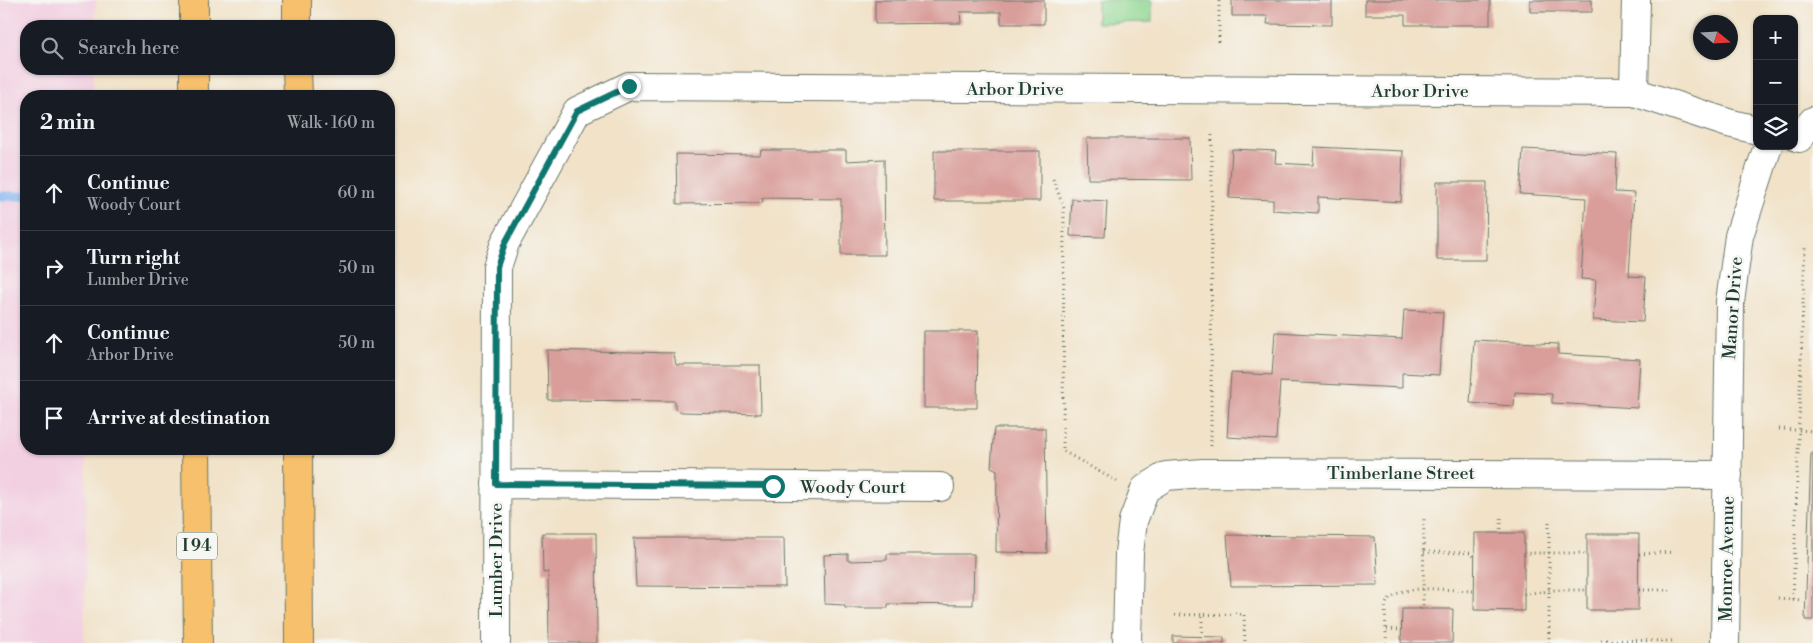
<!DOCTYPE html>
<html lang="en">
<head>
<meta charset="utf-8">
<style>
  :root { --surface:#171b24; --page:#20242c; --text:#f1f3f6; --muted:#9ea1a6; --line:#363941 }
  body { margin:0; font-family:"Libre Bodoni",serif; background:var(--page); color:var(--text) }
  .controls { position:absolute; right:15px; top:15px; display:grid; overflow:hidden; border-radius:10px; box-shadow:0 1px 4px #0004 }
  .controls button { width:45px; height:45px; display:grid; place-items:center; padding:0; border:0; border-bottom:1px solid var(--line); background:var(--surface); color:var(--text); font:25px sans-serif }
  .compass { position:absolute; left:1693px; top:15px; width:45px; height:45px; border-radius:50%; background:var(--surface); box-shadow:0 1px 4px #0004; rotate:108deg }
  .stop { position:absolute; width:15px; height:15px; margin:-11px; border:4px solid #0f766e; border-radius:50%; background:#fff }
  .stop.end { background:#0f766e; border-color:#fff; box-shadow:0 1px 5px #0008 }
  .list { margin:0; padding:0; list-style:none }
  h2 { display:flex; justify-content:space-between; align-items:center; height:65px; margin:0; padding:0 20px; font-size:21px }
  h2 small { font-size:16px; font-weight:400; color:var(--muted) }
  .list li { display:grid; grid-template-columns:32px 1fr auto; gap:15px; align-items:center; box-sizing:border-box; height:75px; padding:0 20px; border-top:1px solid var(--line) }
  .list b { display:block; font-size:19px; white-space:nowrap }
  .list p { margin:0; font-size:16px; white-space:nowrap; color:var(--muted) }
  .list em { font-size:16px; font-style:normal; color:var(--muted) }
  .icon { flex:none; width:28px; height:28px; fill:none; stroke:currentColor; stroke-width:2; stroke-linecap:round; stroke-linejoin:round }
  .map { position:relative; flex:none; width:1813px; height:643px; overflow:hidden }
  .search { position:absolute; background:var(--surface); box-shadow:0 1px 4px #0004; left:20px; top:20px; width:375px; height:55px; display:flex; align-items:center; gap:12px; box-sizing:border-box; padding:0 18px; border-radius:20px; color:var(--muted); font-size:19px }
  .panel { position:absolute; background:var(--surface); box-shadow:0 1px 4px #0004; left:20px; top:90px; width:375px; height:365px; border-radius:20px }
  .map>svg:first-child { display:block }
  .built { fill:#f2cfe1 }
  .green { fill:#91d893; stroke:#588a64 }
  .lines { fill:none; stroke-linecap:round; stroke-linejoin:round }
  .stream { stroke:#83b6f1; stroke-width:9 }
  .building { fill:#d99d9a }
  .minor-casing { stroke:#687768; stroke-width:30 }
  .highway-casing { stroke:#687768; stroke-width:30 }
  .path { stroke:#687768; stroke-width:3; stroke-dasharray:1 4; stroke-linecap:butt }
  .minor { stroke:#fff; stroke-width:28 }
  .highway { stroke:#f7c06c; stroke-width:28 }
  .route { stroke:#0f766e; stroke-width:6 }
  .labels { text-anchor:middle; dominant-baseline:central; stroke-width:5; stroke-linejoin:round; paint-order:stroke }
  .shield { fill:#f6f6f2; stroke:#60746d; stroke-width:1 }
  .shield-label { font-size:16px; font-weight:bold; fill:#1f3d34 }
  .street-label { font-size:18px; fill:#1f3d34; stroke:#f6f6f2 }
</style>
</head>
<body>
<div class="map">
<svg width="1813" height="643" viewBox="0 0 1813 643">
  <rect width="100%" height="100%" fill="#f6f6f2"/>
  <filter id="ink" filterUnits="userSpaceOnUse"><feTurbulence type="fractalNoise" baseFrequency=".02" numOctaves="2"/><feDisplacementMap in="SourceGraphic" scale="10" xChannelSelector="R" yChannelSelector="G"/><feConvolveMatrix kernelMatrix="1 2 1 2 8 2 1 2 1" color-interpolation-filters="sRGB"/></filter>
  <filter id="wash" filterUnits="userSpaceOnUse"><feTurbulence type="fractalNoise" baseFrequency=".0096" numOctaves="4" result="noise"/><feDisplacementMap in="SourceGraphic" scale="20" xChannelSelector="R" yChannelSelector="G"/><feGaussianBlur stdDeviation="1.12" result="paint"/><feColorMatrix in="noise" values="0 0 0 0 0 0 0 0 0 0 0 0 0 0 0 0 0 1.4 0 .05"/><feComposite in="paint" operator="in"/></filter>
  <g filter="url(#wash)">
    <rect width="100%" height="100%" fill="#f1e2c8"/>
    <path class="built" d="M0 0H96L95 26H26V69H94L93 96H26V449H87L84 643H0Z"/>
    <path class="green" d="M1097 0H1152V22L1097 23Z"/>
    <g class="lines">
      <path class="stream" d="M0 196H26"/>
    </g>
    <g id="blocks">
      <path class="building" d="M875 0H1044V24H1001V12H960L961 23 875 24Z
        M1232 0H1332V25L1267 24 1268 16H1232Z
        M1365 0H1490V25H1405V15H1365Z
        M1530 0H1592V12H1530Z
        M1087 138H1190L1191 180 1088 179Z
        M1314 147 1403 151 1401 202 1318 197V213L1273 210V200L1229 198 1232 149 1276 151 1275 163 1313 165Z
        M1523 149 1617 154 1615 192 1634 193 1629 276 1646 277 1643 322 1593 320 1596 280 1581 279 1586 198 1520 194Z
        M761 150H846V161L884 159 885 255H841V199L762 198 763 203 677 204 676 154 760 155Z
        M934 151H1040V201H934Z
        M1437 182H1487L1486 260H1437Z
        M1072 199 1107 201 1105 237 1070 236Z
        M1404 310 1443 312 1439 375 1402 373V388L1280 382 1276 440 1227 437 1231 373 1272 375 1275 332 1402 339Z
        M924 331H978L977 408H924Z
        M1474 340 1558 344V354L1640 359 1637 408 1552 403V394L1515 392 1514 406 1470 403Z
        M547 350 674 353 676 365H760L761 414 682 412 675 409V401L548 400Z
        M994 428H1045L1047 553 996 552 997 470 991 467Z
        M1811 453H1813V620H1805Z
        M542 533H596L597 643H549L548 572 543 573Z
        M1475 533H1524V611L1474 610Z
        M1587 534H1639L1638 610H1587Z
        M1227 535 1375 537 1378 585 1231 586Z
        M634 538H784L785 587 636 586Z
        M848 554V561L887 560V554H974L973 605 888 604V608H845L844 605 825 604 824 555Z
        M1402 609H1453L1452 643H1401Z
        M1173 636 1224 637V643H1173Z"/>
    </g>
  </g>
  <g filter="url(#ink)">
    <use href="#blocks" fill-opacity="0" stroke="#687768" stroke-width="1"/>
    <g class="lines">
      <g class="minor-casing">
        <path id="minor" d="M1634 92 1636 0
          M1799 138 1813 121
          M496 484 940 487
          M496 643 497 267 505 243 577 111 629 86 1634 92 1728 123 1757 130
          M1127 643 1129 553 1133 521 1145 489 1166 476 1203 473 1728 475
          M1725 643 1730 302 1739 236 1768 146"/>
      </g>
      <g class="highway-casing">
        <path id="highway" d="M297 0V26
          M194 26V0
          M297 69 298 96
          M194 96V69
          M196 449 198 643
          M298 449 299 643"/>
      </g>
      <path class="path" d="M1219 42V0
        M1053 179 1064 208 1063 451 1118 482
        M1779 429 1813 431
        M1211 446 1212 132
        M1501 518V533
        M1424 552 1471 553 1474 558
        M1639 554 1673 552
        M1524 555 1530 553H1583L1586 555
        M1639 590H1673
        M1524 594C1532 591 1542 594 1549 590H1587
        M1778 598 1801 600
        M1793 599 1805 245
        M1420 609 1423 606 1424 518
        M1175 615 1244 614 1245 643
        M1387 629 1401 630
        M1202 637V615
        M1601 640 1672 641
        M1386 643C1387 635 1384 610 1386 604 1394 581 1455 591 1474 591
        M1549 643V518"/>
      <use href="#minor" class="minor"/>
      <use href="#highway" class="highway"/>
    </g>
  </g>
  <g class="lines" filter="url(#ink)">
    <path class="route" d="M629 86 577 111 505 243 497 267 496 484 773 486"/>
  </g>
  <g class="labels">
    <rect class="shield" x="177" y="532.5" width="40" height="27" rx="4"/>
    <g class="shield-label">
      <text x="197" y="546">I 94</text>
    </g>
    <g class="street-label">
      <text x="1015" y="89">Arbor Drive</text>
      <text x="1420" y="91">Arbor Drive</text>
      <text transform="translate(1733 308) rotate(-86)">Manor Drive</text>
      <text x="1401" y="473">Timberlane Street</text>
      <text x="853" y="487">Woody Court</text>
      <text transform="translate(1727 559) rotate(-89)">Monroe Avenue</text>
      <text transform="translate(496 560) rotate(-90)">Lumber Drive</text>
    </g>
  </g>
</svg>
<div class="controls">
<button>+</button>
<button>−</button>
<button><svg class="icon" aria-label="layers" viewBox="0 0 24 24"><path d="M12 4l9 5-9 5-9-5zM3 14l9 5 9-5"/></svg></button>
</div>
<svg class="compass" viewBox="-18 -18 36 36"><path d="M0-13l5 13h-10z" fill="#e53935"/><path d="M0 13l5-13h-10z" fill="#9ea1a6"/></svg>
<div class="stop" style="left:773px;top:486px"></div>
<div class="stop end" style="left:629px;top:86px"></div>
<div class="search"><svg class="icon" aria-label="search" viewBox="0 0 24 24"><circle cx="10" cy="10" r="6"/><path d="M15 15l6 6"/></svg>Search here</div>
<section class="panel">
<h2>2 min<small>Walk · 160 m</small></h2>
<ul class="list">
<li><svg class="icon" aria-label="ahead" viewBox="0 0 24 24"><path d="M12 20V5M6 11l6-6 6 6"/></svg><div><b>Continue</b><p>Woody Court</p></div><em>60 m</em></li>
<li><svg class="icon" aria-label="right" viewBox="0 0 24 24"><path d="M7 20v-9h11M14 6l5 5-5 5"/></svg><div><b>Turn right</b><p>Lumber Drive</p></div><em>50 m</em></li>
<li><svg class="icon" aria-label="ahead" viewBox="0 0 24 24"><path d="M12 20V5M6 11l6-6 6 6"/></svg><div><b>Continue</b><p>Arbor Drive</p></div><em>50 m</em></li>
<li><svg class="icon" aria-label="arrive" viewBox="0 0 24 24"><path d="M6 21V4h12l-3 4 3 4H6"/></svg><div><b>Arrive at destination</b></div></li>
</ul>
</section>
</div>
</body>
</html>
